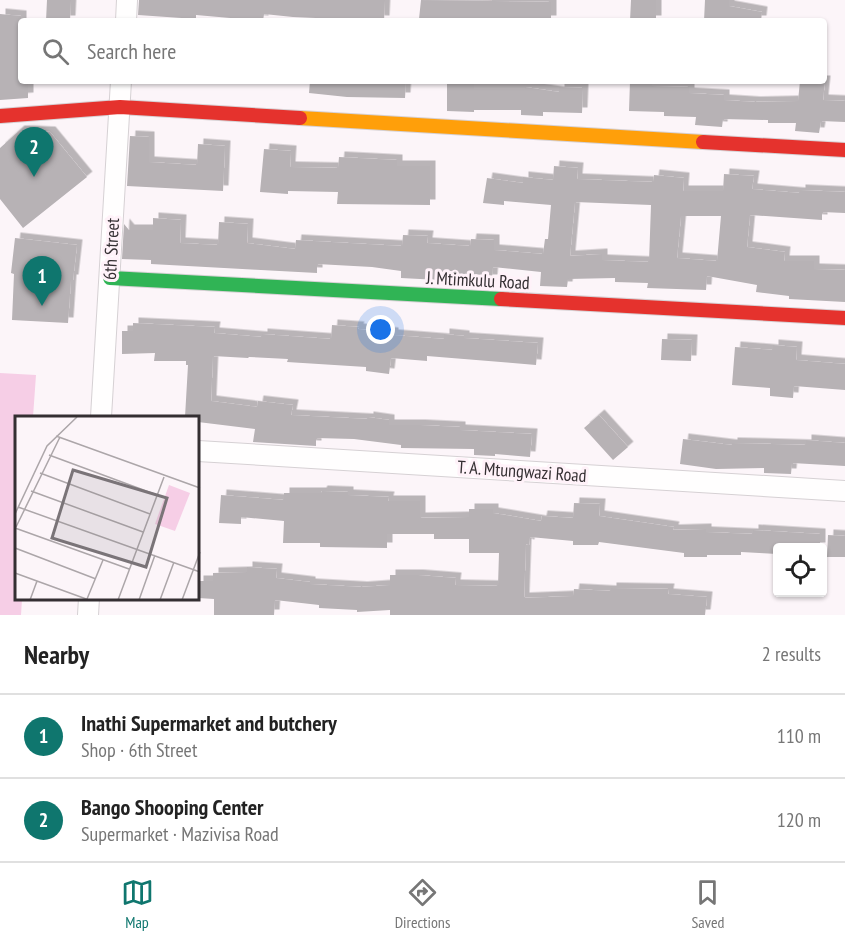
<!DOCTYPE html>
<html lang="en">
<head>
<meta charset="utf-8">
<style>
  :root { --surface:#fff; --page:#f6f6f6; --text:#222; --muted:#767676; --line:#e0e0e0; --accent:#0f766e }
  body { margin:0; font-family:"PT Sans Narrow",sans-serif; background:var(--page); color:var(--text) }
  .controls { position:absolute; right:18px; bottom:18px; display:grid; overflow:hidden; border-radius:6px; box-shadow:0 2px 4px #0004 }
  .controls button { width:54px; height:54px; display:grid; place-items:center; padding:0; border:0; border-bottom:2px solid var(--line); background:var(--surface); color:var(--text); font:30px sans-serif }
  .you { position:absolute; left:381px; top:330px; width:21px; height:21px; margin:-15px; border:4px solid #fff; border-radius:50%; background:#1a73e8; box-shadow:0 0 0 9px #1a73e833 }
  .badge { display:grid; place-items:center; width:39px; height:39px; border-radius:50%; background:var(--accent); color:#fff; font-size:20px; font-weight:700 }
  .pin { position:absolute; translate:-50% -50px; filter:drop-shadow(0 2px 3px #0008) }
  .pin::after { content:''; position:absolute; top:32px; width:21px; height:18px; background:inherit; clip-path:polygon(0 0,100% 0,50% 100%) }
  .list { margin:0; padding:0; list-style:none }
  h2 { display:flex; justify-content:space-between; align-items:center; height:78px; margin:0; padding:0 24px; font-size:26px }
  h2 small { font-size:20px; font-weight:400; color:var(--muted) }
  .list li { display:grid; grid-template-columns:39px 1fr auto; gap:18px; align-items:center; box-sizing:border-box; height:84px; padding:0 24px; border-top:2px solid var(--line) }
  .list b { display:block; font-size:22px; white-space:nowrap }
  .list p { margin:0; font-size:20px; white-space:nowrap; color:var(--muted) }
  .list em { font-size:20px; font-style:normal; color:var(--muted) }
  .icon { flex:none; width:33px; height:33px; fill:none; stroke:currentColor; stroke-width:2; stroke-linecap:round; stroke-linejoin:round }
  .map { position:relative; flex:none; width:845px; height:615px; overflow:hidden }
  .search { position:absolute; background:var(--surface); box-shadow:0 2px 4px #0004; left:18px; right:18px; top:18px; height:66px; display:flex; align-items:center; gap:15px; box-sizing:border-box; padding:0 21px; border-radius:6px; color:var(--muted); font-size:22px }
  .sheet { height:246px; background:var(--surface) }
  nav { display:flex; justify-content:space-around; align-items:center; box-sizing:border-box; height:84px; border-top:2px solid var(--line); background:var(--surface); font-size:16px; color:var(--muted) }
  nav a { display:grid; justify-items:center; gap:3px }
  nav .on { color:var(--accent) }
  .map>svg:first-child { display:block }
  .green { fill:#f6cee6 }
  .building { fill:#b7b2b5; fill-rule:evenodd; filter:url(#shadow) }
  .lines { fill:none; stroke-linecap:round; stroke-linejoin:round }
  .street-casing { stroke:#d6d1d4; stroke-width:22 }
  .fast-casing { stroke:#d6d1d4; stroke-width:16 }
  .slow-casing { stroke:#d6d1d4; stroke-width:16 }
  .jam-casing { stroke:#d6d1d4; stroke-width:16 }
  .street { stroke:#fffefe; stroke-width:20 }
  .fast { stroke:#30b455; stroke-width:14 }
  .slow { stroke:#ff9f0a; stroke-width:14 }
  .jam { stroke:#e5322d; stroke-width:14 }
  .labels { text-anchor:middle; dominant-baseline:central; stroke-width:6; stroke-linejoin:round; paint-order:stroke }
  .street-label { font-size:18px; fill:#342f32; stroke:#fff2f9 }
  .inset-road { fill:none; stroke:#aca6a9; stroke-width:1.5 }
  .view { fill:#7a7478; fill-opacity:0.15; stroke:#7a7478; stroke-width:3 }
  .inset-edge { fill:none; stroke:#342f32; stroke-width:3 }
</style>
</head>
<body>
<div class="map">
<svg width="845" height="615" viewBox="0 0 845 615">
  <defs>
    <filter id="shadow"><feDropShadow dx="5.5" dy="-5.5" stdDeviation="0" flood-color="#0004"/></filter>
  </defs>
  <rect width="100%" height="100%" fill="#fcf5f9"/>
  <path class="green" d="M0 373 36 375 33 417H16V598L22 599 21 615H0Z"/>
  <path class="building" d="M47 0H71L70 21H46Z
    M139 0H385L384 21 293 17 264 14 263 21 196 15V19L138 15Z
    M421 0 551 2V21H445L419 19Z
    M631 0H656V21H630Z
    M705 0H729V6L762 12 761 21H704Z
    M0 14 21 16V81H28V98L0 100Z
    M310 81H406L405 98 347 97 309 93Z
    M447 81H474V89H525V87L559 92V87L583 88 582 113 543 112V116L521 115V110H474V112L447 111Z
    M630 81 652 82V86L689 87V93L724 95V100L755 102 798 101 800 81H825L823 100 845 101V122L821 121 819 133 795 131 796 123H768V120L723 119 722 127 695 125 696 117 664 116V112L629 111Z
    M19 131 50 132 87 177 23 228 0 199V148Z
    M130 136 149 137V162L197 165 198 144 225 146 223 191 127 186Z
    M264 149 291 151 290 167 338 168 339 157 397 160V166H430V205L337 204 338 192 288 191V194L260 192Z
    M554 166 578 168 577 179 653 182 654 175 684 178 683 191H723L724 174 754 176 752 189 800 193V190L845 192V213L822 212V220L750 215 747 247 785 252 784 261H814V269L845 270V302L789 299V296L756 292 757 285 707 276 706 290 647 288 648 283 615 282V278L568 279 567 287 540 286 541 272 493 267 492 280 458 279V281L401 278V271L372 267 317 264V273L151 264V260L122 259 124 224 129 230H153V218L181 220 180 243 218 245 219 222 248 224 247 243 295 249 296 240 402 246 403 235 428 236 427 243 470 246 471 239 494 240V250L543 254 545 239H548L551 205 504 201V205L483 203 487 178 523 183V177L553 180ZM575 202 651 205 649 262 602 260V254L570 256ZM681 216H721L717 261 677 258Z
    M15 238 77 245 73 280H71L68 323 12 320 14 274 11 273Z
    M133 323 215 327 214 333 262 337V334L331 339 332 325 359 327 358 329 393 333V335L444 339V334L464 336V338L538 343 536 365 427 356V361L391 358 389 374 366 371V367L287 362 288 359 249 357 248 358 213 356 211 401 257 407 258 401 293 405 291 415 368 419V417L389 420V425H420L460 427V430L532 434 530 457 495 454V456L474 455V449L401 448V445L354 439 316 438V446L253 442 255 429 198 422V417H185L188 365H186V361H154L155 353 122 354V331H133Z
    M662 339 692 340 691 361 661 360Z
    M773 345 797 347 796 360 845 364V390L794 386 793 398 770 396V388L732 385 735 347 773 350Z
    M599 415 628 447 613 460 584 428Z
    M683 439 732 445V443L806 445V440L845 443V466L792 463 791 474 764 473V468L716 469 680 464Z
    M322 491 348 492V495L389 497 388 501H420V518L469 517V509H493V513L541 521 542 516 573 518 574 503 600 504 599 516 674 527 673 530 706 529V532L753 534V530L820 534V548H777V554L741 552V555H707V557H684V553L599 542 598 545H573V541L530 537 529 545 526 544 524 598 573 596 574 589 611 591V588L669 589 668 594 707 597 705 615H390V610L357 612V610L319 608V605L275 600 274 615H214V599L198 598V581H213V573L247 572V567L277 569 276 578 310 582V584L362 587 390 585V575H418L456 578 455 585 498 586 499 553H469V539H434V534H387V548L320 547V543H283L284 521 241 517V524L219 523 221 495 284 500V493H321Z
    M828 535 845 536V557H827Z"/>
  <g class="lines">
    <g class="street-casing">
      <path id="street" d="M126 21 127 0
        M101 417 121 81
        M198 451 845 491
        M88 615 89 598"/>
    </g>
    <g class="fast-casing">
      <path id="fast" d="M110 278 501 299"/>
    </g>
    <g class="slow-casing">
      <path id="slow" d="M300 118 703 142"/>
    </g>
    <g class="jam-casing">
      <path id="jam" d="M0 116 120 107 300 118
        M703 142 845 150
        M501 299 845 318"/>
    </g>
    <use href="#street" class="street"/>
    <use href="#fast" class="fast"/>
    <use href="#slow" class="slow"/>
    <use href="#jam" class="jam"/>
  </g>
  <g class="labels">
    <g class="street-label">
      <text transform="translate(111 249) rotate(-87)">6th Street</text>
      <text transform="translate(478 280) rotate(3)">J. Mtimkulu Road</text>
      <text transform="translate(522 471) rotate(4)">T. A. Mtungwazi Road</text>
    </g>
  </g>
  <g transform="translate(15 416)">
    <rect width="184" height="184" fill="#fcf5f9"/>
    <path d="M154 69 175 77 160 115 140 108Z" fill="#f6cee6"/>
    <path class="inset-road" d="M41 20 185 72M34 39 142 79M25 57 135 98M16 75 128 116M3 91 185 156M0 98 32 30 62 1M1 111 45 21M0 112 114 153M0 132 81 163M0 157 74 184M72 183 88 144M15 184 22 165M103 184 149 61M124 184 140 139M145 184 159 146M167 184 185 136"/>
    <path class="view" d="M58 54 152 82 131 151 37 122Z"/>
    <rect width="184" height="184" class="inset-edge"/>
  </g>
</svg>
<div class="controls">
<button><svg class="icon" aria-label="locate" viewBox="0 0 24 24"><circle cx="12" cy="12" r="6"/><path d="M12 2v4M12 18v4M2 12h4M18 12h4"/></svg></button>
</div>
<div class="you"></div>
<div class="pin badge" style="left:42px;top:306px">1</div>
<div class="pin badge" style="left:34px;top:177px">2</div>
<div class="search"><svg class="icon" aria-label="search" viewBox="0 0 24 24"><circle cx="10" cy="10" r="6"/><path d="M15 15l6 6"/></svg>Search here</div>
</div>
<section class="sheet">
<h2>Nearby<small>2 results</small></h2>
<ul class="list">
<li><span class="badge">1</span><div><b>Inathi Supermarket and butchery</b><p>Shop · 6th Street</p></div><em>110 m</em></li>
<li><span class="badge">2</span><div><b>Bango Shooping Center</b><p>Supermarket · Mazivisa Road</p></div><em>120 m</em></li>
</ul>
</section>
<nav>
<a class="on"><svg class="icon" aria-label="map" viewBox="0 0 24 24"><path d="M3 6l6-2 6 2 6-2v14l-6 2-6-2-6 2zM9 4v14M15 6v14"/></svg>Map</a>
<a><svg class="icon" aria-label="directions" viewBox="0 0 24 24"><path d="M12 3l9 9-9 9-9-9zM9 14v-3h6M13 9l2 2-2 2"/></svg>Directions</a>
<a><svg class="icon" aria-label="saved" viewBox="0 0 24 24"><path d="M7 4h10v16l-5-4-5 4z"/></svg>Saved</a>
</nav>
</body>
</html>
